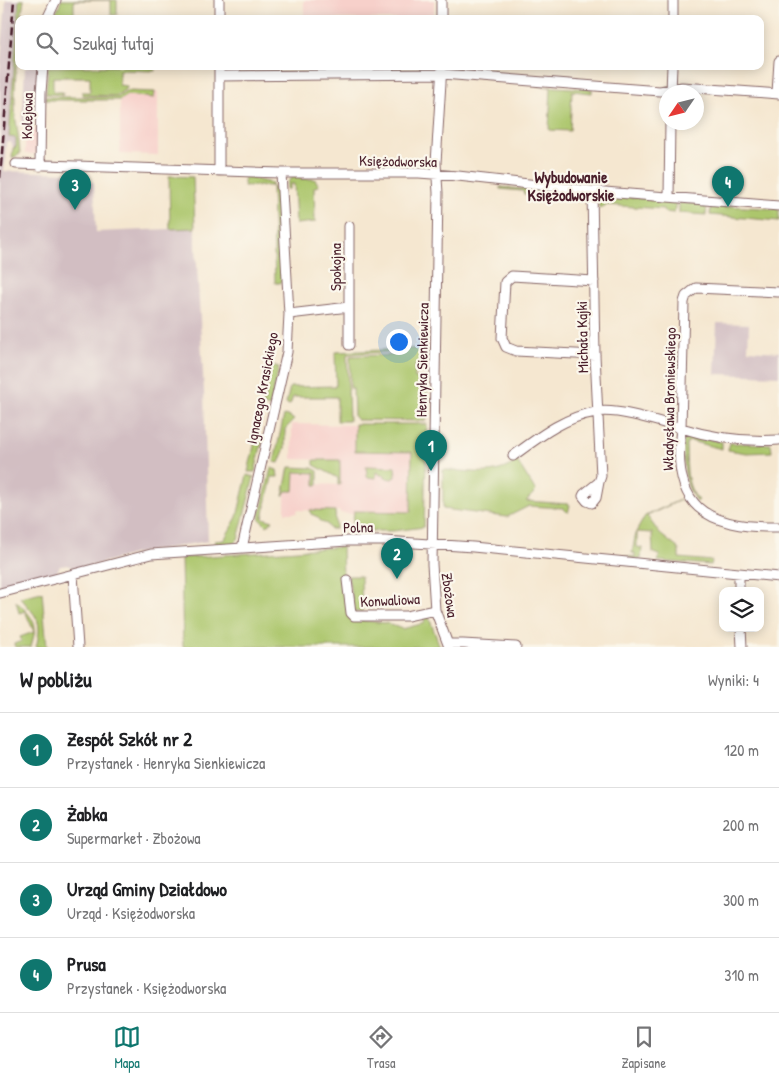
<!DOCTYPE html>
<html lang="pl">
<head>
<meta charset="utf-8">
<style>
  :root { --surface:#fff; --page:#f2f2f2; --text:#202124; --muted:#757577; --line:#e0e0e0; --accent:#0f766e }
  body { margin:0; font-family:"Patrick Hand",sans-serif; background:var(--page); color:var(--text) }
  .controls { position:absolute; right:15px; bottom:15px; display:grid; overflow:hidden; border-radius:10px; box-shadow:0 2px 12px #0003 }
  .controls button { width:45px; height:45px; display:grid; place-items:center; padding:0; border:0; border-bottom:1px solid var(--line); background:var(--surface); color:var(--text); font:25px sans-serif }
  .compass { position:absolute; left:659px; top:85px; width:45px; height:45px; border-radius:50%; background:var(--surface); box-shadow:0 2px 12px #0003; rotate:235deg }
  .you { position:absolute; left:398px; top:341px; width:18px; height:18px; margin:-12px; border:4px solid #fff; border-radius:50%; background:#1a73e8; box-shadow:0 0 0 8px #1a73e833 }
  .badge { display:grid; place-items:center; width:32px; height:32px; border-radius:50%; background:var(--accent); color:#fff; font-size:16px; font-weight:700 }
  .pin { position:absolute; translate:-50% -41px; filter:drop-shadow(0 1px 2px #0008) }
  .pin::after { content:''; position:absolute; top:26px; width:18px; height:15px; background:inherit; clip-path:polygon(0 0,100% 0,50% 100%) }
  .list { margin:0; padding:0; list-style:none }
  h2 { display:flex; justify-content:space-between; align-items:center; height:65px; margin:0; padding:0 20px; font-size:21px }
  h2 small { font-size:16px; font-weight:400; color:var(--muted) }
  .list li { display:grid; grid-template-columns:32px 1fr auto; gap:15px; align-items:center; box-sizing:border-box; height:75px; padding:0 20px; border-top:1px solid var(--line) }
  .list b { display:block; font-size:19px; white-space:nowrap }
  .list p { margin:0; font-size:16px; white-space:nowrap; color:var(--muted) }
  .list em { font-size:16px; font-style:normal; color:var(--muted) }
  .icon { flex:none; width:28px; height:28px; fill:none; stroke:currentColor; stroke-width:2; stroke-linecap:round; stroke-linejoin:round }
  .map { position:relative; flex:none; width:779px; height:647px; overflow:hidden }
  .search { position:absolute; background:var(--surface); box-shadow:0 2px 12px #0003; left:15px; right:15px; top:15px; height:55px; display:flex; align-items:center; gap:12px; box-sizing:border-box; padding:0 18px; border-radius:10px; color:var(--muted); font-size:19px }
  .sheet { height:365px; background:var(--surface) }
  nav { display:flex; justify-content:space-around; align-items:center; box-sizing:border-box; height:70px; border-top:1px solid var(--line); background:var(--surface); font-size:14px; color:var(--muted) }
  nav a { display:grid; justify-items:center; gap:2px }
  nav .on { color:var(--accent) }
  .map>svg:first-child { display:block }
  .built { fill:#f7d0ca }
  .industrial { fill:#d2bec2 }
  .green { fill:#acc66c; stroke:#7b724c }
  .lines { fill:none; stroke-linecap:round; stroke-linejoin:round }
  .minor-casing { stroke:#866565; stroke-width:11 }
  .minor { stroke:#fff; stroke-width:9 }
  .rail { stroke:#4a1f2b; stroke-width:2.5; stroke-dasharray:8 4; stroke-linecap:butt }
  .labels { text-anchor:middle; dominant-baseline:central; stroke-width:4.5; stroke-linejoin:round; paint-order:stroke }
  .street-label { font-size:15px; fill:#4a1f2b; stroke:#fbf7ec }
  .neighbourhood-label { font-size:16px; font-weight:bold; fill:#4a1f2b; stroke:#fbf7ec }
</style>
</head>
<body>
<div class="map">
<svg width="779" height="647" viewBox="0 0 779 647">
  <rect width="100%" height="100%" fill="#fbf7ec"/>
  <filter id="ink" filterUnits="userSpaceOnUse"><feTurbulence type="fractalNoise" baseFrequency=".02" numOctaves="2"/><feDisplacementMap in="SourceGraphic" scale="10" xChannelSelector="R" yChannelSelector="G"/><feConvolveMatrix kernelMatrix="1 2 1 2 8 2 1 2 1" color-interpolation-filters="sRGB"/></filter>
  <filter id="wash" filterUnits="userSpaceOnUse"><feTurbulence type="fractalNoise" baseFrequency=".0096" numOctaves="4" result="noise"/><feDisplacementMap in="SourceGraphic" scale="20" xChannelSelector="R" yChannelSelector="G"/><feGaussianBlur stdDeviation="1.12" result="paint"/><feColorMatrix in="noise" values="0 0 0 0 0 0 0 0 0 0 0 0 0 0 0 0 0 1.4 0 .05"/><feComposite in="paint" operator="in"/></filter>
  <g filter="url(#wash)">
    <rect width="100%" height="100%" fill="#f5e7d0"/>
    <path class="built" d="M304 0H434V19H304Z
      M155 92H158V155L120 154V100L127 95 153 97Z
      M25 129H37L36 154H25Z
      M292 424 355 425V451H412L411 512 354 511V514L340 513V511L297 510V513H285V491L295 472 316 473V484L340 485V460L292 459Z"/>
    <path class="industrial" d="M6 0H19L9 137 16 138V147H13L11 142H6L4 171 69 173 68 179 72 182H94L96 232 195 228 204 392 208 541 133 554 76 570 68 565 60 566 55 575 0 587V72Z
      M29 66H39L33 125 22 124 25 68H28Z
      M717 323 749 324 748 350 779 352V376L715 374Z"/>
    <path class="green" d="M19 0H24L21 19H19C19 48 14 78 15 108 15 123 20 138 20 154L12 158 13 148 16 147V138L9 137Z
      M61 0H117V15H111V0H74V17H83L84 19H51L59 7Z
      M156 66 155 71 119 70V85L127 86V88L116 96 83 95 82 92H90V77H53V92H63V95L46 94 48 67Z
      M537 86 592 89V93L572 91 570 131 549 130 551 87Z
      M127 91 155 92 154 98 127 95 120 100H46L45 97H118Z
      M299 175 301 179H315L319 186 314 187 315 222 296 224 294 184H290V188L287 190C286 182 290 177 299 175Z
      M169 176 193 177 195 228 170 229Z
      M244 177H253L254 179 271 183 277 195H280L283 278 280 283H275L272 186H244Z
      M500 187 521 189 524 187 564 191 563 195 577 201 524 194 523 191 500 189Z
      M601 195 676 201 674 213 664 212 663 209 606 205 599 209V202H596V198Z
      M679 203 707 204 706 215 679 213Z
      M711 205 779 209V221L710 215Z
      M428 348 427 373H423V365H415V378H427V420L425 421 357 420 354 417 353 388H350V356L394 355V352L347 354 349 421H337V397H293L290 405 286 404 290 387 336 386 335 352Z
      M272 365 279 367 270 407 263 405Z
      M284 415 290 417 294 420 285 429V448L279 463 274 462Z
      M355 424H427L424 527 393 531H352L354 511 411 512 412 452 355 451Z
      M693 436 722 442V449L690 441 686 444C687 462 684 487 699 500L697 502C683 485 684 463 683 442L687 437Z
      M256 437 263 438 255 472H248Z
      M730 443 771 444 772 452 747 453 728 450Z
      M314 460H340V485H338V478L314 465Z
      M517 461 536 491 526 501 569 504 570 505 568 513 563 508 529 506 507 517 443 509V470C470 470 493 479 517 461Z
      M366 466 395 467 396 477 392 479 385 478V475H380L378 472H376V478L367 477Z
      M289 467 312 468 318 471V485H315V473L295 472 294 491H286L283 496Z
      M271 468 277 470 278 477H272L263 518 273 521 267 526 259 518Z
      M247 475 254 477 238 539 233 544 215 545V541L224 540 237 517Z
      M682 499 647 516 660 534 679 549V558L712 561 711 565 658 561 660 555 653 553 652 533 637 532V547L642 548 641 559 581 554 580 552 635 557V553H632L636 532 645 516Z
      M310 510 335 511 336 529H330L327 524 321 522 318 517 311 514Z
      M342 547 343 578 357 620 386 623 402 629 425 623 423 616 428 615 440 647H183L181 558Z
      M348 576H361L362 612H354Z
      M42 592 47 647H36C43 619 37 618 20 597Z
      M16 601C24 609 36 619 35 631 34 636 32 642 31 647H15L14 644 22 641 20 637 34 632 25 611 19 613Z"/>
  </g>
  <g filter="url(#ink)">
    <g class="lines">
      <g class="minor-casing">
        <path id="minor" d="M441 0V19
          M47 19 56 0
          M219 19V0
          M673 19V0
          M219 66V171
          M442 66 436 163 438 193 432 564 435 610 449 647
          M219 76 442 74 660 91 682 87 779 94
          M671 92 672 66
          M777 93 779 61
          M16 164 281 173H419L458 176 592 191 779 206
          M40 166 41 93 43 66
          M592 191 595 355 601 476 599 482 584 494 583 496 587 501 592 503 596 498 599 482
          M669 197 670 122
          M349 226V345
          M594 281 512 276 505 282 502 338 506 347 516 351 595 355
          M779 292 696 288 686 296 684 302 681 428C671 507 705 528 779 527
          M289 314 349 307
          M513 456C539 437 564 417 596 412 618 408 660 422 681 428 713 438 746 442 779 440
          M242 548 287 352 289 314 281 173
          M739 573V591
          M73 575 78 647
          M347 580 351 613 354 616H407L435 610
          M0 593 151 554 348 541H385L473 547 779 577
          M741 628 742 647
          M448 644H463L516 647"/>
      </g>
      <use href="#minor" class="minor"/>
      <path class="rail" d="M0 178 14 0"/>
    </g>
  </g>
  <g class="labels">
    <g class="street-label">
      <text transform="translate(27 116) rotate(-89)">Kolejowa</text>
      <text transform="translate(398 161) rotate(1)">Księżodworska</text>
      <text transform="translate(335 267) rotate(-90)">Spokojna</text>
      <text transform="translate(582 337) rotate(-91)">Michała Kajki</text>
      <text transform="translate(422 360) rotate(-89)">Henryka Sienkiewicza</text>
      <text transform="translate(262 388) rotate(-79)">Ignacego Krasickiego</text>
      <text transform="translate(669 399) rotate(-89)">Władysława Broniewskiego</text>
      <text transform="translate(358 527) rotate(-1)">Polna</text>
      <text transform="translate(450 595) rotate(82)">Zbożowa</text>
      <text transform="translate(390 600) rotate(-3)">Konwaliowa</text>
    </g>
    <g class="neighbourhood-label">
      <text x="571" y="177">Wybudowanie<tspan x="571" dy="18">Księżodworskie</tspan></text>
    </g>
  </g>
</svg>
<div class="controls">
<button><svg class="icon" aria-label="layers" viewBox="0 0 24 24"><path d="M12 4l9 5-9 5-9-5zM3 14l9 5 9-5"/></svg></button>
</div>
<svg class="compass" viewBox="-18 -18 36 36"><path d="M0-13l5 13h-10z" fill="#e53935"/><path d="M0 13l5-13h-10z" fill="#757577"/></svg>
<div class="you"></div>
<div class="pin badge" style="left:431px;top:471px">1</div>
<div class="pin badge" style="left:397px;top:579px">2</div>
<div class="pin badge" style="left:75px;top:210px">3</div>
<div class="pin badge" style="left:728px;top:207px">4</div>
<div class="search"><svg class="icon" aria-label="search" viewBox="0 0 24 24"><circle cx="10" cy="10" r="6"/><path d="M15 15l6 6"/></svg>Szukaj tutaj</div>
</div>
<section class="sheet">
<h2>W pobliżu<small>Wyniki: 4</small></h2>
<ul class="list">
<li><span class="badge">1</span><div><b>Zespół Szkół nr 2</b><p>Przystanek · Henryka Sienkiewicza</p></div><em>120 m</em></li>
<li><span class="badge">2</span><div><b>Żabka</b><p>Supermarket · Zbożowa</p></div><em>200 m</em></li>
<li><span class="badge">3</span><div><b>Urząd Gminy Działdowo</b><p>Urząd · Księżodworska</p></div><em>300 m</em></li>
<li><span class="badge">4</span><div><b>Prusa</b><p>Przystanek · Księżodworska</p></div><em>310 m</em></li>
</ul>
</section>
<nav>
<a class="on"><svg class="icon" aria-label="map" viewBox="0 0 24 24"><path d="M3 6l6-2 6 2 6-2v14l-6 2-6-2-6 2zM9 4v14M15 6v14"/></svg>Mapa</a>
<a><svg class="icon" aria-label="directions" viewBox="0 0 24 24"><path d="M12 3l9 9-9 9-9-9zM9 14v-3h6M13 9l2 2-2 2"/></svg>Trasa</a>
<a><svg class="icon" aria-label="saved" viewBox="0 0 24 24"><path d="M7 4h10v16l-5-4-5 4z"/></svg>Zapisane</a>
</nav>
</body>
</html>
